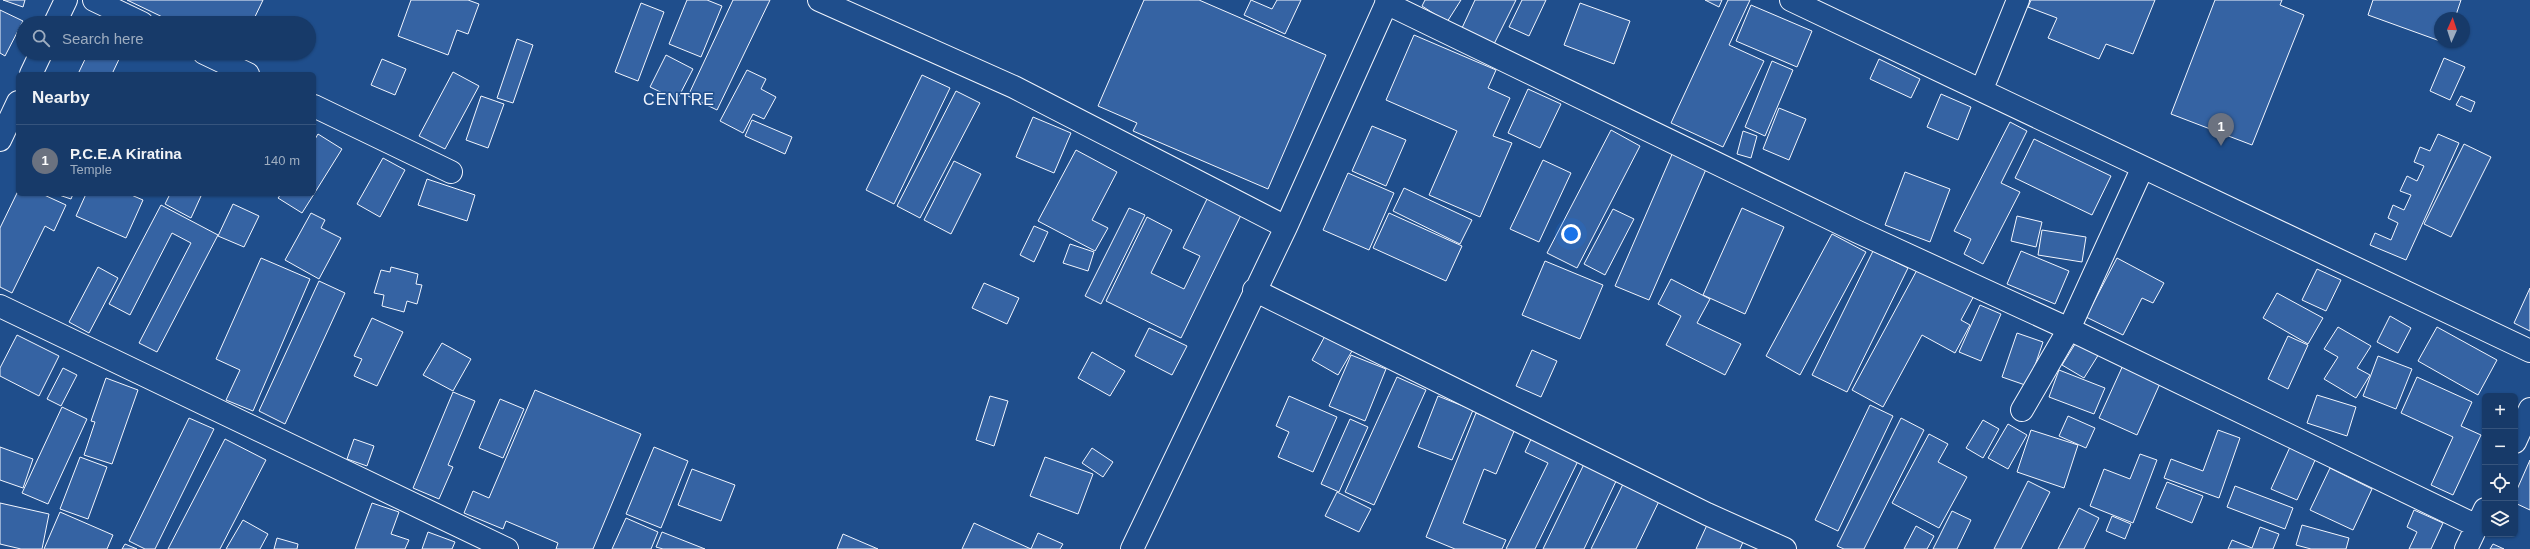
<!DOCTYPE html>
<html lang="en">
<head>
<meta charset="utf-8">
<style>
  :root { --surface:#173a69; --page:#244571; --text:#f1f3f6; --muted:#9eadc0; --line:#36547d; --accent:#ffb74d }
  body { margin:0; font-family:Helvetica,sans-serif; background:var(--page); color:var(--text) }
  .controls { position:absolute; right:12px; bottom:12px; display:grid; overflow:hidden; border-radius:6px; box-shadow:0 1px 3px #0004 }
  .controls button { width:36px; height:36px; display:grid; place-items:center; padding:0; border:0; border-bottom:1px solid var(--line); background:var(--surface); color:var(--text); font:20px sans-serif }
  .compass { position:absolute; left:2434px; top:12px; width:36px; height:36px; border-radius:50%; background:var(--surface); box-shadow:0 1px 3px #0004; rotate:3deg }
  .you { position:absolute; left:1571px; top:234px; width:14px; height:14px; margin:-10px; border:3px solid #fff; border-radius:50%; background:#1a73e8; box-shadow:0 0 0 6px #1a73e833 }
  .badge { display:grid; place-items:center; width:26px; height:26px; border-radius:50%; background:var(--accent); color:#fff; font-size:13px; font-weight:700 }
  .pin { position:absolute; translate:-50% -33px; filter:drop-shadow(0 1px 2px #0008) }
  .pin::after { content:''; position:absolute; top:21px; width:14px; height:12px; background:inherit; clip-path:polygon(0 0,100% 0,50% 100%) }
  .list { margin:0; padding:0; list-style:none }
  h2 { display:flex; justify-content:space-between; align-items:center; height:52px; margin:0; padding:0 16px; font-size:17px }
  h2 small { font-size:13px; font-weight:400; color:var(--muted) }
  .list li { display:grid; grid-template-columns:26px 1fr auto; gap:12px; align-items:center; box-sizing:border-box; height:72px; padding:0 16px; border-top:1px solid var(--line) }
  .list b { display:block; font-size:15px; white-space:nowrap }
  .list p { margin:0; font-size:13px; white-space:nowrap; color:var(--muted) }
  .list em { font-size:13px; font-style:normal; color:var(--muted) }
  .icon { flex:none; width:22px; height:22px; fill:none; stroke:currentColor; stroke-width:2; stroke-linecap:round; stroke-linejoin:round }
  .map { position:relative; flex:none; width:2530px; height:549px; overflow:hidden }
  .search { position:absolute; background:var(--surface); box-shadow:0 1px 3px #0004; left:16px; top:16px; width:300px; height:44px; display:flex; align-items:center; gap:10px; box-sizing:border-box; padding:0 14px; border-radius:22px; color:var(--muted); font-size:15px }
  .panel { position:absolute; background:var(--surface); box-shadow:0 1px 3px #0004; left:16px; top:72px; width:300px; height:124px; border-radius:6px }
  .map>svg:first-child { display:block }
  .building { fill:#3563a3; stroke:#f2f6ff }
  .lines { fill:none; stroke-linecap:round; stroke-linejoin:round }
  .street-casing { stroke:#f2f6ff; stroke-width:24 }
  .street { stroke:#1f4e8c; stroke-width:22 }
  .labels { text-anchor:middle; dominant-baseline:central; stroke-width:3; stroke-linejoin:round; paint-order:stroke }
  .quarter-label { font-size:16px; letter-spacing:1px; fill:#f2f6ff; stroke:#1f4e8c }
</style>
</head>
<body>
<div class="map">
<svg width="2530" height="549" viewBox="0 0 2530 549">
  <rect width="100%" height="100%" fill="#1f4e8c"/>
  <path class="building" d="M3 0H25L23 7Z
    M127 0H263L252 23H175Z
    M411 0H468L479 4 468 34 457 30 448 55 398 36Z
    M687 0H707L722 6 701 57 669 44Z
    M733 0H770L717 110 688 96Z
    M1144 0H1199L1326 55 1268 189 1133 131 1137 123 1098 106Z
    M1251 0 1272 9 1277 0H1301L1285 34 1244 15Z
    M1425 0H1461L1447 22 1422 6Z
    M1475 0H1516L1494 44 1462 28Z
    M1522 0H1546L1529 36 1509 27Z
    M1705 0H1722L1719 7Z
    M1728 0H1750L1729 45 1764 61 1723 147 1671 123Z
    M2031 0H2155L2133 54 2106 44 2099 59 2048 38 2057 18 2028 7Z
    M2215 0H2282L2280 5 2304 15 2252 145 2171 114Z
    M2373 0H2461L2455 18H2440V41L2368 15Z
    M641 3 664 12 638 81 615 72Z
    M1580 3 1630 21 1614 64 1564 45Z
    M1751 5 1812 31 1797 67 1736 41Z
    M0 10 23 21 5 56 0 53Z
    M1414 35 1496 70 1488 88 1510 98 1493 136 1512 143 1480 217 1429 195 1457 131 1386 100Z
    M517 39 533 45 513 103 497 98Z
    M88 53H122L112 74H78Z
    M666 55 693 69 677 100 650 87Z
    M2444 58 2465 67 2450 100 2430 91Z
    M382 59 406 69 395 95 371 85Z
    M1879 59 1920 79 1911 98 1870 79Z
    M1772 61 1793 70 1765 136 1745 127Z
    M747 70 766 79 761 89 776 97 764 119 753 114 743 133 720 121Z
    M453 72 479 86 445 149 419 136Z
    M922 75 950 88 894 204 866 190Z
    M1528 89 1561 104 1540 148 1508 133Z
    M956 91 980 103 920 218 897 206Z
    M1941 94 1971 107 1958 140 1927 127Z
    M481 96 504 104 488 148 466 140Z
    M2461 96 2475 102 2471 112 2456 105Z
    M1779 108 1806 119 1789 160 1763 149Z
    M1033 117 1071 133 1054 173 1016 157Z
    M752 120 792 137 785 154 745 136Z
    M2010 122 2027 131 2001 183 2020 192 1983 264 1964 254 1971 239 1954 231Z
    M1372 126 1406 140 1386 186 1352 171Z
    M1611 130 1640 146 1577 268 1547 253Z
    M1743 131 1757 136 1751 158 1737 154Z
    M318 134 342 149 314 194V141Z
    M2438 134 2459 143 2406 260 2370 245 2375 233 2391 240 2398 223 2388 218 2393 205 2404 210 2411 195 2400 191 2407 176 2417 181 2424 166 2414 162 2420 147 2430 151Z
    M2034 139 2111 176 2092 215 2015 178Z
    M2464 144 2491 157 2451 237 2424 224Z
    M1076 150 1117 172 1092 220 1108 228 1095 251 1038 221Z
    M1673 152 1707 167 1649 300 1615 286Z
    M383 158 405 170 380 217 357 204Z
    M1543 160 1571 173 1539 242 1510 229Z
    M954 161 981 174 951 234 924 220Z
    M1905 172 1950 189 1930 242 1885 225Z
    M1348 173 1394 193 1369 250 1323 230Z
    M427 179 475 195 467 221 418 205Z
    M1404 188 1472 220 1460 244 1393 211Z
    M18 191V194H42L66 205 54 231 45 226 12 293 0 287V228Z
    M56 194H73L71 199Z
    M86 194H129L143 200 126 238 76 216Z
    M170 194H196L201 196 191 218 165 204Z
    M281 194H314L302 213 278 198Z
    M1208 197 1242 213 1181 338 1106 301 1147 217 1172 230 1151 273 1184 289 1200 256 1183 248Z
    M233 204 259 216 244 247 218 236Z
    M161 205 218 235 157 352 139 343 191 243 172 233 130 315 109 304Z
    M1129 208 1145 215 1101 304 1085 296Z
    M1742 208 1784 227 1745 314 1703 295Z
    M1613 209 1634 219 1605 275 1584 264Z
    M311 213 325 220 321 228 341 238 319 279 285 260Z
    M1389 213 1462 246 1446 281 1373 248Z
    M2017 216 2042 222 2036 247 2011 241Z
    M1034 226 1048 232 1034 262 1020 255Z
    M2042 230 2086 237 2082 262 2038 255Z
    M1832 234 1866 252 1800 375 1766 356Z
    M1070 244 1094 252 1088 271 1063 263Z
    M1873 251 1908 268 1847 392 1812 375Z
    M2021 251 2069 271 2055 304 2007 284Z
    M261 258 310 279 253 411 226 400 240 370 216 359Z
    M2117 258 2164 283 2153 303 2142 298 2123 335 2086 317Z
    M1545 261 1603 285 1580 339 1522 315Z
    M98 267 118 278 89 333 69 322Z
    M391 267 418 274 416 284 422 285 417 304 407 301 404 312 382 306 384 295 374 293 381 270 390 272Z
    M2317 269 2341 280 2326 311 2302 300Z
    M1917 270 1940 282 1944 275 1976 292 1961 320 1970 325 1955 353 1922 335 1883 407 1852 390Z
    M1671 279 1710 299 1697 323 1741 344 1725 375 1666 345 1681 316 1658 304Z
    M319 281 345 293 285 424 259 411Z
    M984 283 1019 298 1007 324 972 308Z
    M2530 288V331L2514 323Z
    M2277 293 2323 318 2308 344 2263 318Z
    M1980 305 2001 314 1981 361 1959 352Z
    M2390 316 2411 328 2398 353 2377 342Z
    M372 318 403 332 377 386 354 376 362 359 354 356Z
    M2338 327 2371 346 2357 368 2370 375 2356 398 2324 379 2338 357 2324 349Z
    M2437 327 2497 360 2478 395 2418 361Z
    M1149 328 1187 346 1172 375 1135 356Z
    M2017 333 2043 342 2028 386 2002 377Z
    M17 335 59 356 39 396 0 376V368Z
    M1325 336 1352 351 1338 375 1312 360Z
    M2080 336 2102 349 2084 378 2062 365Z
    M2288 336 2308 345 2288 389 2268 379Z
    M442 343 471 359 453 391 423 375Z
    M1532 350 1557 361 1541 397 1516 386Z
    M1092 352 1125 371 1110 396 1078 378Z
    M1351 355 1386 369 1365 421 1329 406Z
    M2378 356 2412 369 2396 409 2363 396Z
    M2124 363 2162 379 2137 435 2099 418Z
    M63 368 77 375 61 406 47 399Z
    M2059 370 2105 388 2094 414 2049 397Z
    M1397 377 1426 390 1374 505 1345 492Z
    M2417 377 2472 402 2461 426 2481 435 2453 495 2431 485 2453 437 2401 413Z
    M106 378 138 390 112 464 84 455 95 422 91 421Z
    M535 390 641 434 593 549H556L558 543 506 521 503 529 464 513 473 491 489 498Z
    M453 392 475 401 448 465 453 467 439 499 413 488Z
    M2317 395 2356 407 2347 436 2307 423Z
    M990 396 1008 401 994 446 976 440Z
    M1289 396 1337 417 1313 472 1278 457 1289 432 1276 426Z
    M1438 396 1473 410 1452 460 1418 447Z
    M500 399 524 409 503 458 479 448Z
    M1870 405 1893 416 1838 531 1815 520Z
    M62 407 87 419 48 504 22 493Z
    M1476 413 1515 429 1496 474 1484 469 1463 523 1506 540 1502 549H1455L1426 537Z
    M2068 416 2095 428 2086 448 2059 436Z
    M189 418 214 429 155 549H145L129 541Z
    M1901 418 1924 430 1864 549H1844L1837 546Z
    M1350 419 1368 427 1339 492 1321 484Z
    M1983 420 1999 429 1983 458 1966 448Z
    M2008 424 2027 435 2008 469 1988 458Z
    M2031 430 2078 445 2064 488 2017 472Z
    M2218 430 2240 438 2219 498 2164 478 2171 459 2203 471Z
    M1929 434 1948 444 1938 462 1967 477 1939 528 1892 503Z
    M1532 437 1579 459 1535 549H1506L1548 463 1525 452Z
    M225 439 266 460 220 549H168Z
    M354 439 374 446 367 466 347 459Z
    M0 447 33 459 23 488 0 480Z
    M654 447 688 461 661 528 626 514Z
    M2290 447 2316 458 2297 500 2271 489Z
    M1092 448 1113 462 1103 477 1082 463Z
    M2140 454 2157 460 2133 523 2090 506 2104 469 2130 479Z
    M80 457 107 467 88 519 60 509Z
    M1045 457 1093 474 1078 514 1030 496Z
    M2530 460V510L2515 503V494Z
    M1585 462 1618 477 1584 549H1543Z
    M2330 468 2372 489 2353 530 2310 510Z
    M692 469 735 485 721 521 678 505Z
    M1626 478 1662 495 1636 549H1591Z
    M2028 481 2050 492 2021 549H1994Z
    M2167 482 2203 496 2192 523 2156 508Z
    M2235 486 2293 508 2285 529 2227 507Z
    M1337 492 1371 509 1359 532 1325 516Z
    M0 503 49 514 42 549H21L0 544Z
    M372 503 399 512 391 534 409 540 405 549H355Z
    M2079 508 2099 518 2084 549H2058Z
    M2414 510 2443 523 2431 549H2409L2417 532 2407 527Z
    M1952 511 1971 520 1957 549H1933Z
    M60 512 113 535 107 549H44Z
    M2112 516 2131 524 2125 539 2106 531Z
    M626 518 658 532 651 549H612Z
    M243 520 268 534 260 549H226Z
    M974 523 1031 549H962Z
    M1707 525 1743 542 1740 549H1696Z
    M2302 525 2349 538 2346 549H2311L2296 545Z
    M1916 526 1934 536 1927 549H1904Z
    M2260 527 2279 534 2273 549H2228L2232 540 2252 548Z
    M428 532 455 542 452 549H422Z
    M662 532 705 549H663L656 547Z
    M1038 533 1063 544 1060 549H1031Z
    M843 534 878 549H837Z
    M277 538 298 544 297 549H274Z
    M125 544 137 549H122Z
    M2493 544 2504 549H2490Z"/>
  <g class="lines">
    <g class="street-casing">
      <path id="street" d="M94 0 142 23
        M819 0 1014 87 1286 227
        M1791 0 2530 351
        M1386 3 1858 232 2069 329 2477 526
        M55 23 66 0
        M204 53 248 74
        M31 74 41 53
        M1982 89 2018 0
        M314 106 451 172
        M0 140 18 102
        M1254 290 1707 514 1785 549
        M0 306 507 549
        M2022 410 2069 329 2142 169
        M2515 442 2530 409
        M1132 549 1286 227 1388 0
        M2466 549 2485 509"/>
    </g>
    <use href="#street" class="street"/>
  </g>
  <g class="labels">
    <g class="quarter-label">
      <text x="679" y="99">CENTRE</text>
    </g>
  </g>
</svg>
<div class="controls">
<button>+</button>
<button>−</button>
<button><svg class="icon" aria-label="locate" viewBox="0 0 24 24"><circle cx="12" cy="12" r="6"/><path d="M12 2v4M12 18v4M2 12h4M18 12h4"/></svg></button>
<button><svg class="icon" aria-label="layers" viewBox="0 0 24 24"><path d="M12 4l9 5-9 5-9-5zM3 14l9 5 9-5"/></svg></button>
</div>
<svg class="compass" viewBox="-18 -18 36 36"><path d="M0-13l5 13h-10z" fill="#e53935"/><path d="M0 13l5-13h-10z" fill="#9eadc0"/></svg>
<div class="you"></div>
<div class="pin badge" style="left:2221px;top:146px;background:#6b7280">1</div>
<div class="search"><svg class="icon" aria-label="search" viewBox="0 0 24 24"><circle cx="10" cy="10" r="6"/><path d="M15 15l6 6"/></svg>Search here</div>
<section class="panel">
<h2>Nearby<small></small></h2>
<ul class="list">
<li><span class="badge" style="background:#6b7280">1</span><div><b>P.C.E.A Kiratina</b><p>Temple</p></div><em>140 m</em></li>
</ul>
</section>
</div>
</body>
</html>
